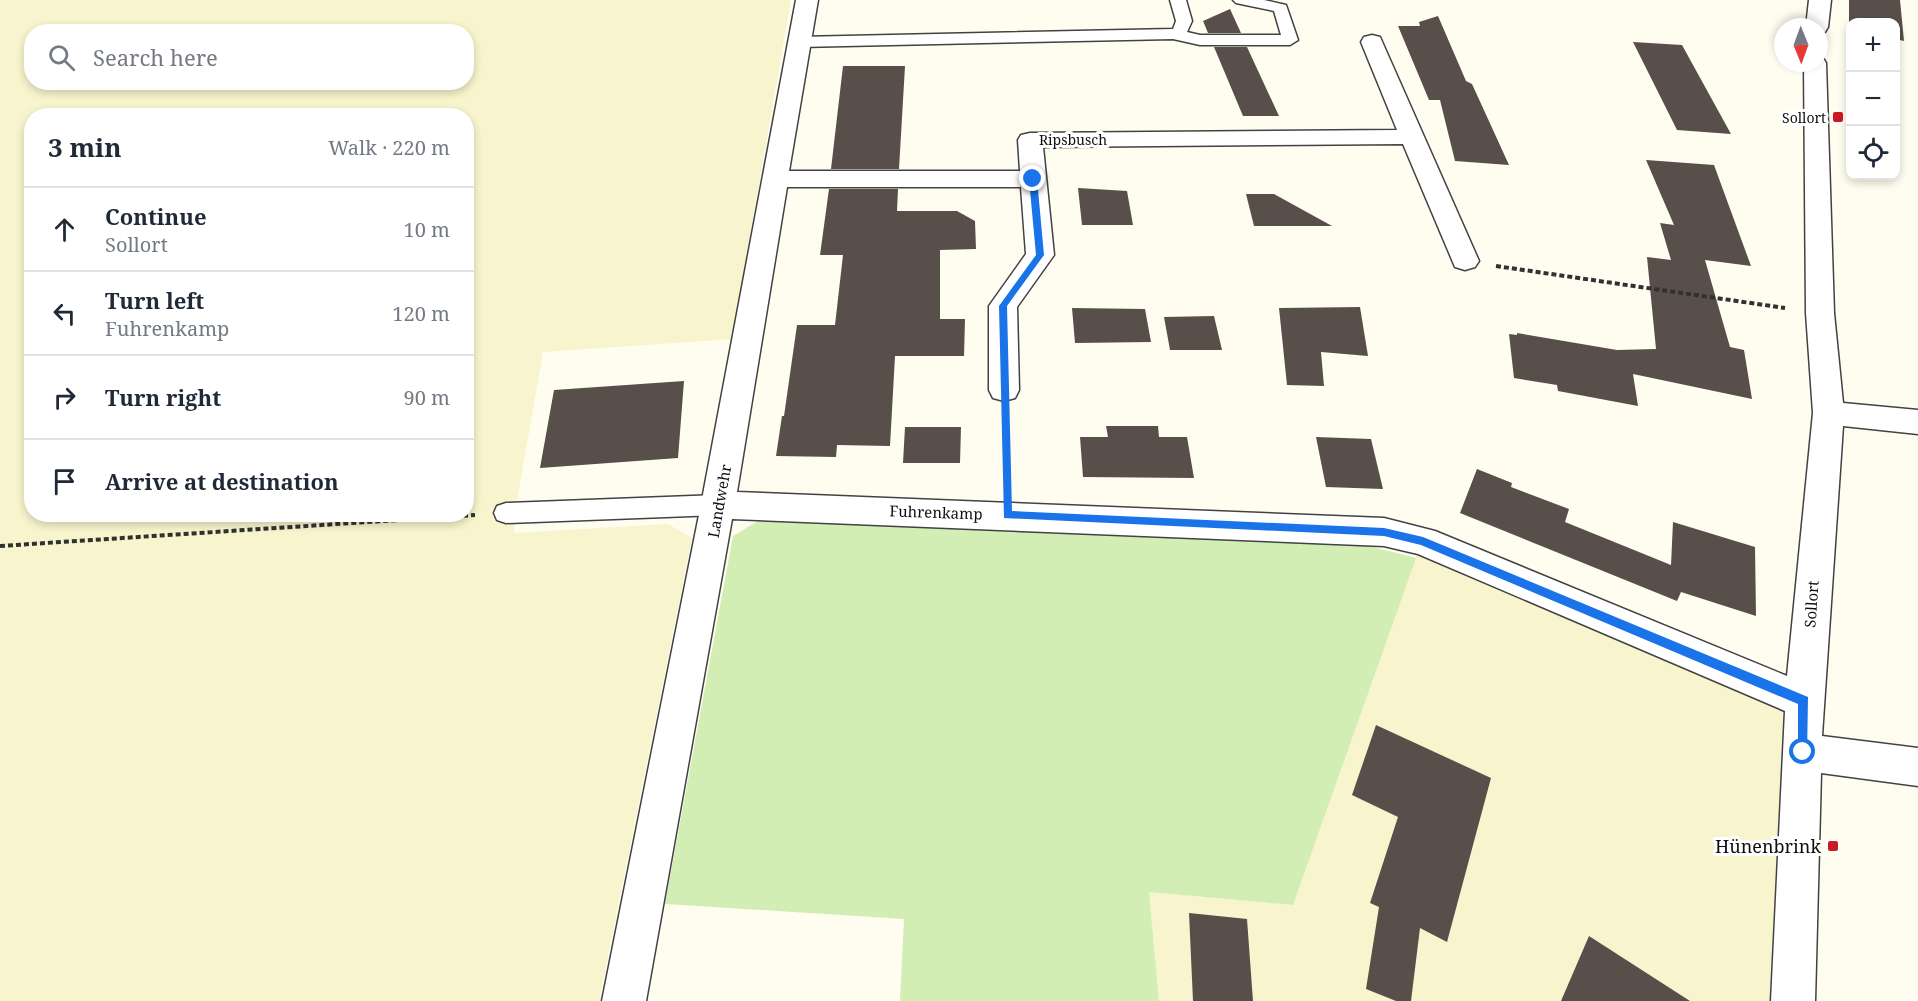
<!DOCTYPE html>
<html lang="en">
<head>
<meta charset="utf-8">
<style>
  :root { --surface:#fff; --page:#f2f2f3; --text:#1f2937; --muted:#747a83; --line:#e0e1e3 }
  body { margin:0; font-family:"Noto Serif",serif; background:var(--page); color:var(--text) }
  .controls { position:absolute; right:18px; top:18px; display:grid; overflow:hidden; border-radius:12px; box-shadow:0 3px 9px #0003 }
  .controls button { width:54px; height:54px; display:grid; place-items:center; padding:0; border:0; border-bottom:2px solid var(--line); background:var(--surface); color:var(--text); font:30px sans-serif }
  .compass { position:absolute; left:1774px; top:18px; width:54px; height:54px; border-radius:50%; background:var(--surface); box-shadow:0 3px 9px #0003; rotate:179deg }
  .stop { position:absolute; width:18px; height:18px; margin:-14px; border:4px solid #1a73e8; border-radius:50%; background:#fff }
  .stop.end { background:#1a73e8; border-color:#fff; box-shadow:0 2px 6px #0008 }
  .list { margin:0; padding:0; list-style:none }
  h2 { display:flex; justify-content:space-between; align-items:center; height:78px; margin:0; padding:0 24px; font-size:26px }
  h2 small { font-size:20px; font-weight:400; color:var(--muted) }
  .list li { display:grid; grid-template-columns:39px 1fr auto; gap:18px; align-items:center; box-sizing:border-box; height:84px; padding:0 24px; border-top:2px solid var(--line) }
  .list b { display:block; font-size:22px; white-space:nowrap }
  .list p { margin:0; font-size:20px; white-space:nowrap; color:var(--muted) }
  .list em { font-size:20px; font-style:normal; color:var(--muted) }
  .icon { flex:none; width:33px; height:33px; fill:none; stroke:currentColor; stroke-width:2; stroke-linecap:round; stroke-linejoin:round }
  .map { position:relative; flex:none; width:1918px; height:1001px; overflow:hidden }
  .search { position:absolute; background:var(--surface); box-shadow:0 3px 9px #0003; left:24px; top:24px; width:450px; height:66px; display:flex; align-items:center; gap:15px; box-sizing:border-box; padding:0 21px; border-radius:24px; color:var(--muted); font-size:22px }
  .panel { position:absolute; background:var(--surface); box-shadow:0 3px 9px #0003; left:24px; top:108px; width:450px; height:414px; border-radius:24px }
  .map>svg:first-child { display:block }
  .farmland { fill:#f8f4cd; fill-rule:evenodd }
  .green { fill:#d3eeb5 }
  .building { fill:#584f4a }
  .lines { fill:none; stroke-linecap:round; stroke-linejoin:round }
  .service-casing { stroke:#424242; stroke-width:3 }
  .minor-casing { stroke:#424242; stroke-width:3 }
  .path { stroke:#313131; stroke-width:4; stroke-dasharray:5 3; stroke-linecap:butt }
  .service { fill:#fff; fill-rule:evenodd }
  .minor { fill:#fff; fill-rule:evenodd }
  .route { fill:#1a73e8 }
  .poi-dot { fill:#cd1923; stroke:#fff; stroke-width:2 }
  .labels { text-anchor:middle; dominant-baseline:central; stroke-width:6; stroke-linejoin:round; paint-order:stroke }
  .far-poi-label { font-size:14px; fill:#0f0f0f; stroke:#fff; text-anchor:end }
  .far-street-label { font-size:14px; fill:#0f0f0f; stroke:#fff }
  .street-label { font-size:15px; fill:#0f0f0f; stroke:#fff }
  .near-poi-label { font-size:18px; fill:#0f0f0f; stroke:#fff; text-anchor:end }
</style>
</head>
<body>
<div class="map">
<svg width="1918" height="1001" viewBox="0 0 1918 1001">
  <rect width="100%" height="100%" fill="#fffcf0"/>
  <path class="farmland" d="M0 0H791L732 339 543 352 515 513 514 533 668 524 692 538 599 1001H0ZM32 32H466V82H32ZM32 116H466V514H32Z
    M1419 546 1798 705 1786 1001H1159L1149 892 1293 905Z"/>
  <path class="green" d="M763 518 1365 545 1416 558 1293 905 1149 892 1159 1001H900L904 919 665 904 733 536Z"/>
  <path class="building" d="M1849 0H1900L1904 41 1896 39V22H1851L1849 29Z
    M1230 9 1241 33H1208L1203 21Z
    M1438 16 1466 81 1472 84 1509 165 1455 161 1440 100H1429L1398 26H1420L1419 22Z
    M1633 42 1682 45 1731 134 1677 130Z
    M1214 47H1247L1279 116H1243Z
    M843 66H905L899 169H831Z
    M1646 160 1714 165 1751 266 1705 260 1730 347 1744 350 1752 399 1633 374 1638 406 1558 391 1557 385 1514 378 1509 334 1517 335V333L1617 350 1656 349 1647 257 1671 260 1660 223 1674 225Z
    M1078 188 1127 191 1133 225H1082Z
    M829 189H898L897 211H957L975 221 976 249 940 250V319H965L964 356H895L890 446 837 445 836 457 776 456 782 416H784L797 325H835L843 255H820Z
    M1246 194H1274L1332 226H1254Z
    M1360 307 1368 356 1321 352 1324 386 1287 385 1279 308Z
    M1072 308 1145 309 1151 342 1075 343Z
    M1214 316 1222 350H1170L1164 317Z
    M684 381 678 458 540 468 554 390Z
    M1106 426H1158L1159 437H1187L1194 478 1083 477 1080 437H1108Z
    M905 427H961L960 463H903Z
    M1316 437 1371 439 1383 489 1326 487Z
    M1477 469 1512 483 1511 487 1569 509 1565 522 1671 565 1673 522 1755 547 1756 616 1681 592 1677 601 1460 513Z
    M1376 725 1491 778 1447 942 1420 928 1411 1001H1396L1366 989 1379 907 1370 903 1398 817 1352 795Z
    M1189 913 1247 919 1253 1001H1193Z
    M1589 936 1690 1001H1561Z"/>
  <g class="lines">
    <g class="service-casing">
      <path id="service" d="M1170 0H1186L1192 21 1187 32 1200 35H1281L1274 11 1236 3 1233 0H1264L1286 5 1298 40 1290 45H1200L1173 39 799 47 791 42 799 37 1173 29 1176 21Z
        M718 495 727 498 730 505 727 512 718 515 506 523 497 520 494 513 497 506 506 503Z"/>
    </g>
    <g class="minor-casing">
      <path id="minor" d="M796 0H818L789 171H1020L1018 140 1021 135 1030 133 1397 130 1361 42 1364 37 1372 35 1380 37 1479 261 1475 267 1465 270 1455 267 1403 144 1043 147 1054 255 1017 307 1019 390 1015 398 1004 401 993 398 989 390V306L1026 254 1021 187H787L737 492 1384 518 1435 531 1787 676 1813 413 1806 313 1804 63H1819V57L1823 58 1826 63 1834 313 1843 403 1918 410V434L1843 426 1822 736 1918 748V786L1821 773 1815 1001H1771L1785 711 1418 554 1384 546 732 519 646 1001H602L701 505Z
        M1809 0H1831L1828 27 1825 32 1819 33V27H1806Z"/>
    </g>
    <path class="path" d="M1496 266 1785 308
      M1005 420 1007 482
      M0 546 475 515"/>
    <use href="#service" class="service"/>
    <use href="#minor" class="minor"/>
  </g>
  <path class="route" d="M1033 177 1037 179 1044 255 1007 306 1012 511 1384 528 1423 537 1808 697 1807 756 1803 758 1798 752V704L1421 545 1384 536 1004 518 999 306 1036 255 1029 179Z"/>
  <g class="poi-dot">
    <rect x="1832" y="111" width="12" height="12" rx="3"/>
    <rect x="1827" y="840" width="12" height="12" rx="3"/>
  </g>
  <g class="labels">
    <g class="far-poi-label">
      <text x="1826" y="117">Sollort</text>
    </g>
    <g class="far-street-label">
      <text x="1073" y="139">Ripsbusch</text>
    </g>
    <g class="street-label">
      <text transform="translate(719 501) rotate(-80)">Landwehr</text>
      <text transform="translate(936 512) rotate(2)">Fuhrenkamp</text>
      <text transform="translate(1811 604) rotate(-86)">Sollort</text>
    </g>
    <g class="near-poi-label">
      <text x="1821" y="846">Hünenbrink</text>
    </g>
  </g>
</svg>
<div class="controls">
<button>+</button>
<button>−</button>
<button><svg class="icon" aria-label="locate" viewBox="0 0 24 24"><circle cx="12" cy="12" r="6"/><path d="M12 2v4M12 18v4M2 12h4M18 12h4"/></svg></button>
</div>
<svg class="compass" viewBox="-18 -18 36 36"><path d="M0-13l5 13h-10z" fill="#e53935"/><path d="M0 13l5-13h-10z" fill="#747a83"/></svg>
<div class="stop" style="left:1803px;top:752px"></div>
<div class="stop end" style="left:1033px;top:179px"></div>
<div class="search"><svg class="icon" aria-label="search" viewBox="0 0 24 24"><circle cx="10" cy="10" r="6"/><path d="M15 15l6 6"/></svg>Search here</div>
<section class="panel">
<h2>3 min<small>Walk · 220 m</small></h2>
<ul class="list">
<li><svg class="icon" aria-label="ahead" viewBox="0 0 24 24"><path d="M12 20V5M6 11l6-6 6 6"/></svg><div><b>Continue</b><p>Sollort</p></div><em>10 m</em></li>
<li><svg class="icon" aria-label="left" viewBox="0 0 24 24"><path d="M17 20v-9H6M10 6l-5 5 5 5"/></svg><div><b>Turn left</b><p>Fuhrenkamp</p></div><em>120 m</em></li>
<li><svg class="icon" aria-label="right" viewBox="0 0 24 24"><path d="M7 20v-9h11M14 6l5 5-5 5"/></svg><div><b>Turn right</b></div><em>90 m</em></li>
<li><svg class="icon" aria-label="arrive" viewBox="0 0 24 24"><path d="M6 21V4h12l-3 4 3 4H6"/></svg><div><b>Arrive at destination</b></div></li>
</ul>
</section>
</div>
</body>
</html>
